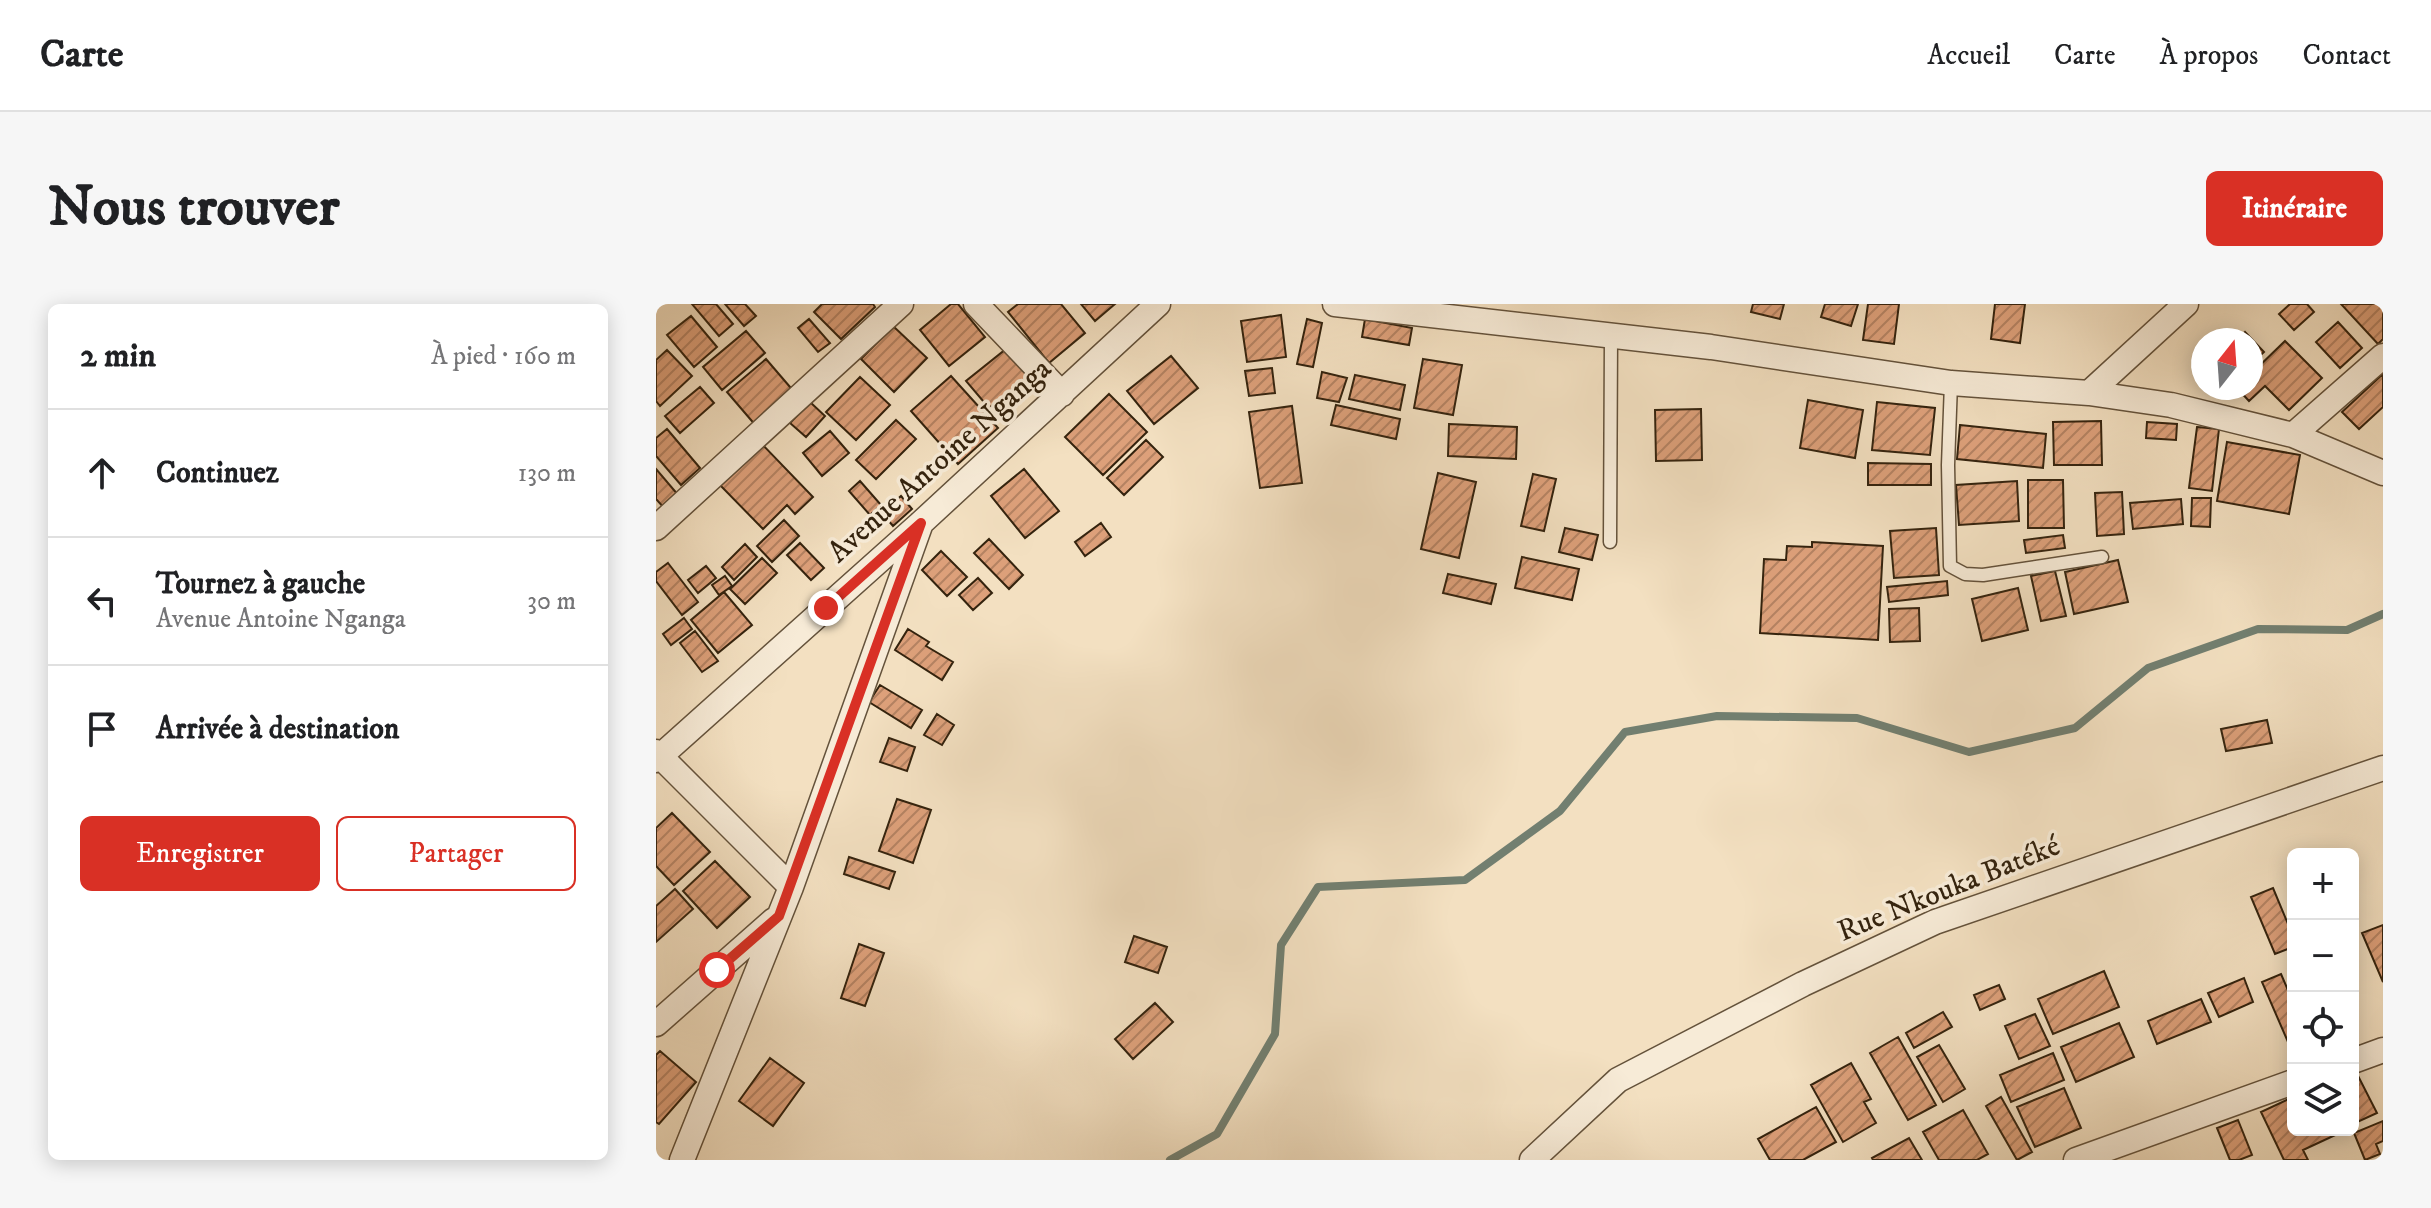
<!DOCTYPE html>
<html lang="fr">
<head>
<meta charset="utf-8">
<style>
  :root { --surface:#fff; --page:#f6f6f6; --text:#202124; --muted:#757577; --line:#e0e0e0; --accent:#d93025 }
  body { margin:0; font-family:"IM FELL DW Pica",serif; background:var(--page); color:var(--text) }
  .controls { position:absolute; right:24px; bottom:24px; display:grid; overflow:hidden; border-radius:12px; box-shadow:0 4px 20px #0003 }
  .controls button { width:72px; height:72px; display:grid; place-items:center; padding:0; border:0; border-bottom:2px solid var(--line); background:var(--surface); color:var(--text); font:40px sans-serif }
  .compass { position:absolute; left:1535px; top:24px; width:72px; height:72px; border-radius:50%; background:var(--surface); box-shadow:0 4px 20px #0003; rotate:17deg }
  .stop { position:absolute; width:24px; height:24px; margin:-18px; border:6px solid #d93025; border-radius:50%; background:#fff }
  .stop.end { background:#d93025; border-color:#fff; box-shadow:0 2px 8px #0008 }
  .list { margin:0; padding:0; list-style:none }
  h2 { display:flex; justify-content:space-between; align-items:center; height:104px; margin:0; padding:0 32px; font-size:34px }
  h2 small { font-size:26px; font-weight:400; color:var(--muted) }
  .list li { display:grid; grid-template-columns:52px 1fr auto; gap:24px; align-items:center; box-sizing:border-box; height:128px; padding:0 32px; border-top:2px solid var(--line) }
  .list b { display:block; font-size:30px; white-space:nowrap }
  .list p { margin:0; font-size:26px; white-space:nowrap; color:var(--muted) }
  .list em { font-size:26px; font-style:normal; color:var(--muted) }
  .actions { display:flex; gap:16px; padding:24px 32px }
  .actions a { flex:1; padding:18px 0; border:2px solid var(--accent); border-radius:12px; text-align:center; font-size:28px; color:var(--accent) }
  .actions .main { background:var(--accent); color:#fff }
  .icon { flex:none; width:44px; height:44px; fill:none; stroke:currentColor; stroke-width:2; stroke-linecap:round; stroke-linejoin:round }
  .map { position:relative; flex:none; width:1727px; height:856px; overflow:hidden; border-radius:12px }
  header { display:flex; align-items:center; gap:48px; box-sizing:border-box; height:112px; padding:0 40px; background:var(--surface); border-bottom:2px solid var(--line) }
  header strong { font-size:38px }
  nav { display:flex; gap:44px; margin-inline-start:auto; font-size:28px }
  .intro { display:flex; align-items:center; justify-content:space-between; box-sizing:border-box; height:192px; padding:0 48px }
  h1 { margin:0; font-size:56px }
  .button { padding:20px 36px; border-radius:12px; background:var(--accent); color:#fff; font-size:28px; font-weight:700 }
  main { display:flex; gap:48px; padding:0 48px }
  aside { flex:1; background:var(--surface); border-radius:12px; box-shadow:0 4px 20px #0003 }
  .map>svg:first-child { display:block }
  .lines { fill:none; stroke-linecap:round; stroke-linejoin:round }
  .stream { stroke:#727f70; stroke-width:8 }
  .building { fill:url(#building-hatch); stroke:#34230e; stroke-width:2 }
  .lane-casing { stroke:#64523b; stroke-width:15 }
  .street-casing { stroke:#64523b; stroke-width:27 }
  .lane { stroke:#f7ebd7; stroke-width:12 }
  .street { stroke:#f7ebd7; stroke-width:24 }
  .route { stroke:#d93025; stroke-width:10 }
  .labels { text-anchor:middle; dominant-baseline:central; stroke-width:7; stroke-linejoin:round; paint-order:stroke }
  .street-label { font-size:30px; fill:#34230e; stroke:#f7ebd7 }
</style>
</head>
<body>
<header>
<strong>Carte</strong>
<nav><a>Accueil</a><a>Carte</a><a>À propos</a><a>Contact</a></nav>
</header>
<div class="intro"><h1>Nous trouver</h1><a class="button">Itinéraire</a></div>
<main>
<aside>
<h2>2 min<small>À pied · 160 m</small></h2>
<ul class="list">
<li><svg class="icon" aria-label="ahead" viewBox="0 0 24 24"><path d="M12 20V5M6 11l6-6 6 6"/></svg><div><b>Continuez</b></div><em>130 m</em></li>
<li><svg class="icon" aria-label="left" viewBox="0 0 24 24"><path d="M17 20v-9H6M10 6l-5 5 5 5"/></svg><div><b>Tournez à gauche</b><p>Avenue Antoine Nganga</p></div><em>30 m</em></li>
<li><svg class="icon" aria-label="arrive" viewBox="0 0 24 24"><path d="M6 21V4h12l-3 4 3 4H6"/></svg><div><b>Arrivée à destination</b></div></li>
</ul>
<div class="actions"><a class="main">Enregistrer</a><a>Partager</a></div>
</aside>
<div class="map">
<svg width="1727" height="856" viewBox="0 0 1727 856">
  <defs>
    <pattern id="building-hatch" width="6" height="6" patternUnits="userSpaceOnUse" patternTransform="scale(2)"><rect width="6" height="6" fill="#dda07a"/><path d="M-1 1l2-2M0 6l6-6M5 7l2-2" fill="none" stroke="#b48262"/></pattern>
  </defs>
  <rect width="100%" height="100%" fill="#f3e0c1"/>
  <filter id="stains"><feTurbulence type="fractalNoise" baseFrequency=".0025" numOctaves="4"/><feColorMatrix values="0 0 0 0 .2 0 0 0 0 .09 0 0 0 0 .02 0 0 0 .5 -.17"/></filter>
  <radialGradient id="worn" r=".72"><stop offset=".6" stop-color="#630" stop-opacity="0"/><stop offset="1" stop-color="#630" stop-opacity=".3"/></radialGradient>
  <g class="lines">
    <path class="stream" d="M514 856 561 830 619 730 625 641 662 583 809 576 904 507 969 428 1061 412 1201 414 1313 448 1419 424 1492 364 1602 325 1691 326 1727 310"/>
  </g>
  <path class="building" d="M36 0H60L77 20 63 32Z
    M69 0H89L100 12 88 22Z
    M166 0H217L219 3 185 35 158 8Z
    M295 0H302L329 33 293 62 264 26Z
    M362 0H405L429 29 393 59 352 8Z
    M425 0H459L439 17Z
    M1097 0H1128L1124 15 1095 8Z
    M1169 0H1202L1195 22 1165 13Z
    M1212 0H1243L1238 40 1207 36Z
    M1339 0H1369L1364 39 1335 35Z
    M1634 0H1651L1658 8 1638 26 1623 10Z
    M1685 0H1727V35L1722 40Z
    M625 11 630 53 591 58 585 17Z
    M35 12 61 43 38 63 11 31Z
    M153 15 174 39 162 48 142 24Z
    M651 15 666 19 657 63 641 60Z
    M709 15 756 24 753 41 706 33Z
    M1682 18 1706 44 1684 64 1660 38Z
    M237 22 271 54 238 88 205 55Z
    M90 27 109 49 66 86 47 63Z
    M1589 28 1608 48 1595 60V36H1581Z
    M1629 37 1666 74 1633 106 1609 82 1593 97 1581 84H1595V70Z
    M350 45 372 72 333 104 310 77Z
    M11 46 36 72 4 102 0 97V56Z
    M515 52 542 84 498 120 471 87Z
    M110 55 140 90 101 123 71 88Z
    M767 55 806 61 797 111 758 104Z
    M616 64 619 89 593 92 589 67Z
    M666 68 691 74 683 98 661 94Z
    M1727 70V103L1703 125 1686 108Z
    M699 71 749 81 744 106 693 95Z
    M295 72 342 124 302 160 255 107Z
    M204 73 234 101 200 136 170 108Z
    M44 83 58 99 24 129 9 112Z
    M453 90 491 128 447 171 409 133Z
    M1152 96 1207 106 1199 154 1144 144Z
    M154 98 169 112 150 133 134 119Z
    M1221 98 1279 104 1274 151 1216 146Z
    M680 101 744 115 740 135 675 121Z
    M636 102 646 179 604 184 593 108Z
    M1045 105 1046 156 1000 157 999 106Z
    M240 116 260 135 220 175 200 156Z
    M1445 117 1446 161H1398L1397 118Z
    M1491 118 1521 120 1520 136 1490 134Z
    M793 120 861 123 860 155 792 152Z
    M1304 121 1390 130 1387 164 1301 155Z
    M1541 123 1563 125 1556 187 1533 184Z
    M11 125 44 164 25 181 0 152V134Z
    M174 127 193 149 166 172 147 149Z
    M490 136 507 153 468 191 451 174Z
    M104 138 157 193 139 210 131 201 107 225 62 179Z
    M1571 138 1644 151 1633 210 1561 197Z
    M1212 159 1275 160V181H1212Z
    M0 165 23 192 9 205 0 195Z
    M368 165 403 207 369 234 335 192Z
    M782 169 820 178 803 254 765 245Z
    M877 170 900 175 888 227 865 222Z
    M1372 176H1407L1408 224H1372Z
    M204 177 225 201 214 211 193 187Z
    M1361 177 1363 217 1303 221 1300 181Z
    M1466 188 1468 230 1441 232 1439 189Z
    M245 192 256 205 237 222 226 209Z
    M1536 194H1555L1554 223 1535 222Z
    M1525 195 1527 220 1477 225 1474 199Z
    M128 216 143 232 116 258 101 242Z
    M445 219 455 233 429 252 419 238Z
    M909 224 942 231 936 256 903 248Z
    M1280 224 1283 271 1238 274 1234 227Z
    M1407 231 1409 244 1370 249 1368 236Z
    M333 235 367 271 353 285 318 249Z
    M1156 238 1227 242 1222 336 1104 329 1108 255 1130 256 1131 242 1156 243Z
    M144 239 168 264 155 276 131 251Z
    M89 240 101 253 78 276 66 263Z
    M285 247 311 273 291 292 266 266Z
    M866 253 923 265 916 296 859 284Z
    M106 254 121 269 89 300 74 285Z
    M1462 256 1472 298 1418 310 1409 268Z
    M12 259 42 298 26 311 0 277V268Z
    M50 262 60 274 42 289 32 276Z
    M1399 267 1410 312 1385 317 1375 272Z
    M792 270 840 280 835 300 787 289Z
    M69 272 76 282 63 291 56 281Z
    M322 274 336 289 317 306 303 291Z
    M1291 277 1292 291 1233 298 1231 283Z
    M1362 284 1372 326 1326 337 1316 295Z
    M68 288 96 321 62 349 35 316Z
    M1263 304 1264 337 1234 338 1233 305Z
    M28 314 36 325 15 341 7 330Z
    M252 325 273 338 270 342 297 358 286 376 239 346Z
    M39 327 62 357 46 368 24 339Z
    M224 381 266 406 255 424 213 398Z
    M281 410 298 421 286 441 268 431Z
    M1611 416 1616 439 1570 447 1565 425Z
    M233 434 259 443 251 467 224 458Z
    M241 495 275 506 257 559 223 547Z
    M16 509 54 548 18 581 0 562V524Z
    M193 553 239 568 233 585 188 570Z
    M59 557 94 593 61 624 27 587Z
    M1617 584 1637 632V643L1619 650 1595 593Z
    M19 585 37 605 0 638V602Z
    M1727 621V678L1706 629Z
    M478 632 511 643 502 669 469 658Z
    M203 640 228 649 209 702 185 694Z
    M1448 667 1463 703 1397 730 1382 695Z
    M1625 670 1637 698 1635 745 1606 678Z
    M1588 674 1597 698 1563 713 1552 689Z
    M1343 681 1349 695 1324 706 1318 691Z
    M1545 695 1555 718 1501 740 1492 717Z
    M499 699 517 718 477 755 459 735Z
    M1287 708 1296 723 1258 744 1250 729Z
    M1379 710 1394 742 1363 755 1349 722Z
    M1463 719 1478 753 1420 778 1405 743Z
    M1242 733 1280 801 1252 816 1214 749Z
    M1283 741 1309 785 1287 798 1261 753Z
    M4 747 40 778 3 820 0 818V751Z
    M1397 749 1408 776 1355 798 1344 771Z
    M114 754 148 779 117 822 83 797Z
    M1195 759 1215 795 1208 798 1220 819 1187 838 1155 781Z
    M1697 762 1721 809 1697 820Z
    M1408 784 1425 824 1379 843 1361 803Z
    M1345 793 1376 848 1361 856 1330 802Z
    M1637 793V826H1690L1647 846 1652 856H1628L1605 808Z
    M1160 803 1180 838 1147 856H1114L1102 835Z
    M1307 806 1332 850 1321 856H1283L1267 828Z
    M1582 816 1596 851 1583 856H1574L1561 824Z
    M1727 817V837L1720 840 1724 850 1709 856 1698 829Z
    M1253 834 1266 856H1217L1216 854Z"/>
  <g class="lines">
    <g class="lane-casing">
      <path id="lane" d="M1295 79 1292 161 1294 262 1309 270 1327 271 1446 253
        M954 238 955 33"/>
    </g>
    <g class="street-casing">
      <path id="street" d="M320 0 406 90
        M679 0 1055 43 1295 79 1433 89 1515 101 1637 131 1727 169
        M1433 89 1530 0
        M1637 131 1727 52
        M0 224 245 0
        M0 448 135 583
        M0 456 265 219 502 0
        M0 720 118 616
        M1697 757 1727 746
        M26 856 135 583 265 219
        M876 856 962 776 1147 680 1279 618 1727 464
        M1420 856 1637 778"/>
    </g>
    <use href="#lane" class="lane"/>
    <use href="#street" class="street"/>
  </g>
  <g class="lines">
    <path class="route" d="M61 666 123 612 265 219 170 304"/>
  </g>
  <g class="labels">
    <g class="street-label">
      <text transform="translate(284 157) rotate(-42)">Avenue Antoine Nganga</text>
      <text transform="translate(1293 585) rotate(-22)">Rue Nkouka Batéké</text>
    </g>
  </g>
  <rect width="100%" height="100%" filter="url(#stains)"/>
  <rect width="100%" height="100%" fill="url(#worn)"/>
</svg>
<div class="controls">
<button>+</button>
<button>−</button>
<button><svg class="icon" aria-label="locate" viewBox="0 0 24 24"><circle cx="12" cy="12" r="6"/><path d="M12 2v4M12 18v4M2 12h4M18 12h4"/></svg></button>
<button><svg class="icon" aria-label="layers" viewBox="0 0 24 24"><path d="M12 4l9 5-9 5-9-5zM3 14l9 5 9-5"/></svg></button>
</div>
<svg class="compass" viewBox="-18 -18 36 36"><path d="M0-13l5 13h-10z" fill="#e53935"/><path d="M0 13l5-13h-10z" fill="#757577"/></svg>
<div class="stop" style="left:61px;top:666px"></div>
<div class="stop end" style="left:170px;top:304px"></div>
</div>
</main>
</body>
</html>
